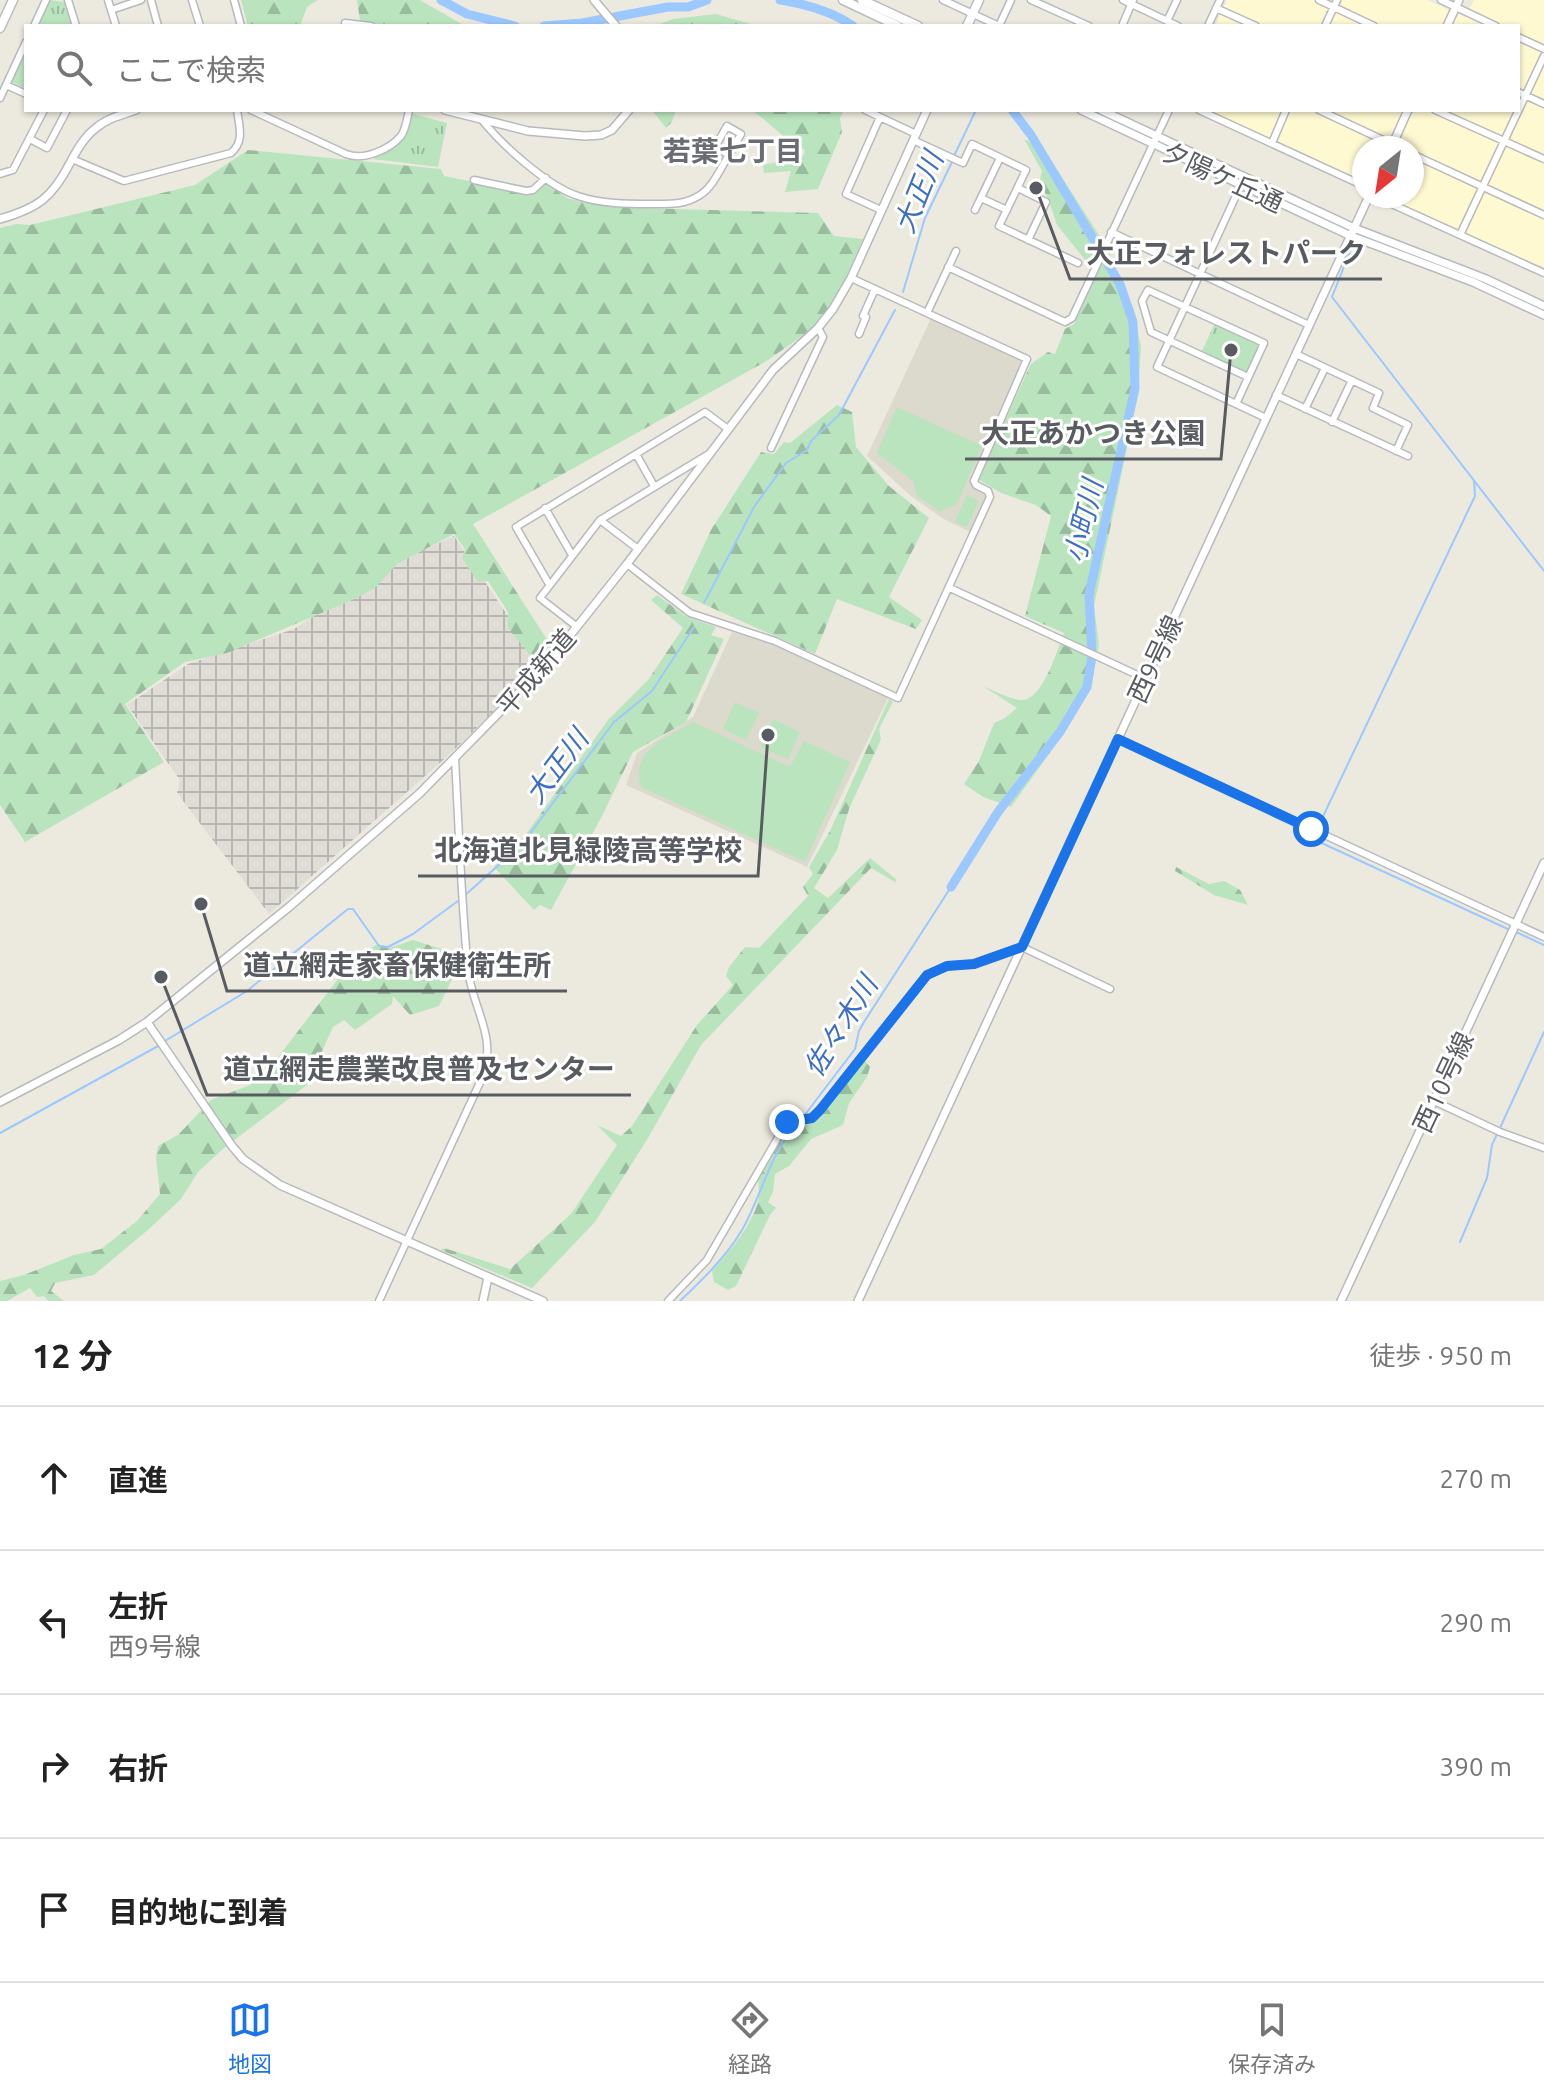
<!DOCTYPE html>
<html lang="ja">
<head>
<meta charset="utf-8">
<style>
  :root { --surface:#fff; --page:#f6f6f6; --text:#222; --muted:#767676; --line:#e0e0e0; --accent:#1a73e8 }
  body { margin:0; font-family:Ubuntu,"Noto Sans JP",sans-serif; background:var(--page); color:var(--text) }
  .compass { position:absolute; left:1352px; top:136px; width:72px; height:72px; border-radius:50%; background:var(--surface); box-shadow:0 2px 6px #0004; rotate:210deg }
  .stop { position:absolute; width:24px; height:24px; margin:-18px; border:6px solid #1a73e8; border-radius:50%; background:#fff }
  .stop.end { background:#1a73e8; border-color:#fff; box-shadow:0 2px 8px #0008 }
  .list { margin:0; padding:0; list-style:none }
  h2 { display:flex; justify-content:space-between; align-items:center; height:104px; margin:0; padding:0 32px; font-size:34px }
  h2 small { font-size:26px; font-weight:400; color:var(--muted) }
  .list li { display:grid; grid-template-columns:52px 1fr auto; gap:24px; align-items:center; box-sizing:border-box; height:144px; padding:0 32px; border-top:2px solid var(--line) }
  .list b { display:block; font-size:30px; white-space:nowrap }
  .list p { margin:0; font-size:26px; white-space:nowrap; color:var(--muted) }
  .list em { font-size:26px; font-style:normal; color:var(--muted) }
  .icon { flex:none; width:44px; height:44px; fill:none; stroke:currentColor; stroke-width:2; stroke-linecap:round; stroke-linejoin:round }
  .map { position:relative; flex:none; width:1544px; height:1301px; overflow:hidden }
  .search { position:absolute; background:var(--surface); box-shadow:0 2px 6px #0004; left:24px; right:24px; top:24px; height:88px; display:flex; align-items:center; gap:20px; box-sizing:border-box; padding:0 28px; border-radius:0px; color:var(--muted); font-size:30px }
  .sheet { height:680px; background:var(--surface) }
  nav { display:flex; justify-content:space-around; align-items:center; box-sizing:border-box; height:112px; border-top:2px solid var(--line); background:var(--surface); font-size:22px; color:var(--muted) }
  nav a { display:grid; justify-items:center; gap:4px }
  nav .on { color:var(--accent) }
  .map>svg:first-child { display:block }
  .commercial { fill:#fef9d1 }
  .industrial { fill:url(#industrial-grid) }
  .education { fill:#dcd9cd }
  .grass { fill:url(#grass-tufts) }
  .forest { fill:url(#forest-firs) }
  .pitch { fill:#bae4be }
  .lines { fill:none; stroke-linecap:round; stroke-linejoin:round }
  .stream { stroke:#9bc8ff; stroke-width:2 }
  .river { stroke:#9bc8ff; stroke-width:9 }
  .minor-casing { stroke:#b7b9be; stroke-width:9 }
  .tertiary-casing { stroke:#b7b9be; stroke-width:10 }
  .secondary-casing { stroke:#babcc3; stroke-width:11 }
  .minor { stroke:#fff; stroke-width:6 }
  .tertiary { stroke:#fff; stroke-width:7 }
  .secondary { stroke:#fff; stroke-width:8 }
  .route { stroke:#1a73e8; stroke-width:10 }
  .labels { text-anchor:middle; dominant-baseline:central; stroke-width:6; stroke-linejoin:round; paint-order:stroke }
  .street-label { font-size:26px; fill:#585b60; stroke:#fff }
  .neighbourhood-label { font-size:28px; font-weight:bold; fill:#696c72; stroke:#fff }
  .water-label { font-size:28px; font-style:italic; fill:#3c6fc4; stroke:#fff }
  .leader { fill:none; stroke:#585b60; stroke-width:3 }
  .callout-dot { fill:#585b60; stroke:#fff; stroke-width:3 }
  .callout-label { font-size:28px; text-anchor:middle; font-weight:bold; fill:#585b60; stroke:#fff; stroke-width:6; stroke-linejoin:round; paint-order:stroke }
</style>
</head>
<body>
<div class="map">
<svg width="1544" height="1301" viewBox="0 0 1544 1301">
  <defs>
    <pattern id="industrial-grid" width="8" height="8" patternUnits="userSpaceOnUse" patternTransform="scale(2)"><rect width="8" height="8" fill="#dfddd6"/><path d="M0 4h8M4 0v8" fill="none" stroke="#b8b6b1"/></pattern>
    <pattern id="grass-tufts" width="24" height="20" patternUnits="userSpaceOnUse" patternTransform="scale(2)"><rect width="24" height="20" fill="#bae4be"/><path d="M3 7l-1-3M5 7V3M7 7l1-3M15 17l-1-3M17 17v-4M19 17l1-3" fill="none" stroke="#9abc9e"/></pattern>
    <pattern id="forest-firs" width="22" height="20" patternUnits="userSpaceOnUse" patternTransform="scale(2)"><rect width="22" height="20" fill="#bae4be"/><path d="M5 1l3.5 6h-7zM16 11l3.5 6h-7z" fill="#9abc9e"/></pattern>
  </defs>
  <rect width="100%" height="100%" fill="#eceade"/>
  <path class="commercial" d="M1227 0H1427L1465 17 1474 0H1544V270L1385 196H1412V148H1364V181L1207 110H1518V26H1215Z"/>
  <path class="industrial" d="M454 536 541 665 450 754 269 914 177 793 180 780 127 705 188 664 294 629 395 563Z"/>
  <path class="education" d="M932 316 1027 359 974 480 988 491 990 497 974 534 942 518 911 496 867 456Z
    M732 632 773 644 888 698 807 867 626 785 637 753 693 717Z"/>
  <path class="grass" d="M49 0 65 2 72 26H38Z
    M26 51V89L12 82Z
    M413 114 447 123 438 167 373 159C400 145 405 145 413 114Z
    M1215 323 1260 344 1249 372 1245 373 1201 353Z"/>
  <path class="forest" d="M241 0H318L307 7 300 26H248Z
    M357 0H420L465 26H384L360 21Z
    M716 14 757 26H654L673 19Z
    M652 110H676L672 122 666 128Z
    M752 110H844L840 118 842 132 818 189 785 192 791 171 764 173 763 165 803 156 805 150C785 141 770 123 752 110Z
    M1024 139 1044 149 1106 246 1133 308 1141 347 1138 395 1094 606 1099 645 1090 689 1052 750 1011 807 983 797 964 784 979 761 994 723 1005 718 1017 708 983 686C994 691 1008 698 1020 700 1042 703 1057 650 1064 633L1025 616 1051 516 1036 505 1001 493 978 479 1031 364 1048 352 1055 354 1065 329 1074 324 1095 272 1057 225 1048 198 1039 182 1042 171Z
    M248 150 441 169 444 176 532 193 545 182 567 198 581 202 640 208 818 213 834 236 863 239 843 284 818 325 765 362 473 524 553 649 544 651 535 661 508 628V612L488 581 478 582 462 558 465 549 454 534 397 564 376 587 357 598 227 653 185 662 125 704 164 762 25 842 0 805V228L16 224 30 225 195 185Z
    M837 405 852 412 856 447 889 486 929 518 889 597 922 620 916 629 837 599 815 654 681 594 711 530 761 452 774 454 784 442 790 443Z
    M657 595 687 617 716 627 711 635 724 639 686 722 633 752 602 816 551 910 540 905 534 910 494 867 524 837 608 720 648 680 683 628 651 600Z
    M889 699 893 702 879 729 881 739 878 746 849 809 837 850 814 888 828 898 870 858 897 880 895 882 871 868 701 1045 648 1138 595 1222 532 1288 441 1250 444 1248 510 1269 571 1214 617 1145 597 1125 621 1136 632 1126 697 1025 733 985 726 976 729 967 745 947 759 948 808 896 803 887 813 874 809 867 830 831Z
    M1176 867 1209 884 1224 881 1240 890 1248 905 1214 895 1175 871Z
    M413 940 448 951 454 975 439 1006 410 1015 393 996 392 1004 355 1030 344 1020 333 1027 307 1085 224 1148 198 1172 181 1199 149 1229 94 1275 55 1283 51 1291 64 1301H48L44 1296 37 1297 30 1288 7 1301H0V1281L24 1275 74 1255 101 1249 137 1221 160 1194 156 1158 158 1146 178 1135 211 1100 250 1085 279 1056 341 975 370 948 378 944 390 948Z
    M862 1057 870 1067 867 1077 849 1103 843 1125 811 1139 789 1166 775 1174 773 1192 768 1202 776 1208 770 1215 736 1286 728 1290 714 1282 712 1271C730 1251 749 1229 758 1203 761 1192 756 1181 760 1172 768 1155 780 1139 790 1123L815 1121Z"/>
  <path class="pitch" d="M897 407 982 446 957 504 940 511 917 496 913 481 877 453Z
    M967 495 979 501 967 527 955 522Z
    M735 702 759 713 746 740 723 729Z
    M773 719 800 732 788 759 760 747Z
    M693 722 790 767 804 741 850 762 805 862 641 787C630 749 667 738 693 722Z"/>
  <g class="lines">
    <path class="stream" d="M954 156 976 110
      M1351 249 1332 297 1544 571
      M903 292 925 218 952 162
      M704 603 754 507 786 463 807 450 811 441 839 415 895 310
      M1318 827 1475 496 1474 481
      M1315 833V840L1510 930
      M1516 932 1544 945
      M165 1041 247 991 348 909H353L379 946 388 947 413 934 462 898 522 844 614 722 652 691 694 627
      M804 1116 855 1049 859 1031 864 1022 951 887
      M1500 1128 1544 1032
      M0 1133 160 1045
      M1460 1242 1487 1178 1492 1145 1497 1134
      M680 1301C702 1280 726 1257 742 1230 762 1195 769 1155 797 1124"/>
    <path class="river" d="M441 0 467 14 515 26
      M780 0C805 4 832 11 853 26
      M544 26 582 23 668 7H688L707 0
      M951 887 998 812 1060 732 1087 687 1092 656 1089 594 1135 388 1133 322 1120 284 1031 135 1012 110"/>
    <g class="minor-casing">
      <path id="minor" d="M68 0 76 26
        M108 0 116 26
        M151 0 158 26
        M192 0 200 26
        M234 0 241 26
        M943 0 999 26 1011 0
        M1031 0 1089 26
        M1123 0 1178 26
        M1319 0 1374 26
        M1441 0 1496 26
        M1216 8 1256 26
        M111 10 141 0
        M1167 21 1177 0
        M34 26 46 0
        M345 26V23L371 26
        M1122 26 1133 0
        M1208 26 1220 0
        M1325 26 1337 0
        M1518 37 1544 49
        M6 85 26 94
        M1518 92 1544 104
        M0 98 26 42
        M251 110 346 154C363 161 389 150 401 136 406 129 407 119 409 110
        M865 110 916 134
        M1199 110 1364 186
        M1319 110 1400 148
        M1435 110 1544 159
        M880 117 846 194 881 210
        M482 120C502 145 547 186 578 196 601 204 628 204 652 204 669 204 685 205 700 195 713 187 720 169 729 155
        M727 126 741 134 729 155 715 147Z
        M30 139 47 148 67 110
        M913 140 963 163 972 144 1026 170 999 226 1078 263
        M1272 143 1286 110
        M1412 154 1544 215
        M72 159 124 181 231 153C245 141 239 126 237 110
        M0 174 13 170 44 110
        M474 180 526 191 533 190 546 178
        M1241 185 1157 367 1266 418
        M1018 188 1046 202 1028 240
        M1374 196 1544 273
        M981 198 1007 210
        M975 210 1000 158
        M1111 232 1309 325
        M1460 235 1544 56
        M948 267 1065 322 1072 318 1169 110
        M927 313 956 251
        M859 334 866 317 863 316 875 289
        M1296 354 1379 393 1373 408 1408 425 1396 451
        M1276 395 1408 456
        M1236 404 1264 343 1148 290 1142 301 1151 332 1248 377
        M1305 409 1325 368
        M1332 422 1352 380
        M771 448 823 337 818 328
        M636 454 654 486
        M545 508 572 555
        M600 520 638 549
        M627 564 690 613 775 641 898 698 990 497 988 491 976 485 974 481 1027 359 851 278
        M549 584 516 527 705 412 728 429
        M950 588 1146 679
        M576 626 540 598 600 520 707 455
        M1118 739 1544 937
        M1434 1101 1500 1132 1544 1148
        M379 1301 482 1078C498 1036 473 1011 468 970 461 900 459 829 455 759
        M668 1301 707 1260 787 1122 812 1118 820 1110 927 975 947 966 974 964 1022 947 1110 989"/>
    </g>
    <g class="tertiary-casing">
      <path id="tertiary" d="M594 0 616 26
        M1447 26 1459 0
        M445 110 528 131 585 136 601 135 612 130 629 110
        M1081 110 1351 236 1473 282 1544 315
        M1101 110 1354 228 1486 279 1544 306
        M1391 148 1408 110
        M0 219C38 208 52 198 70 163 77 150 84 137 96 128 107 118 122 115 136 110
        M147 1022 232 1146 243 1159 280 1185 543 1301
        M0 1102 119 1040 147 1022 289 907 419 794 548 663 627 564 773 370 818 328 833 309 851 278 927 110
        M483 1301 488 1277
        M858 1301 1369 196
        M1341 1301 1544 863"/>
    </g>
    <g class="secondary-casing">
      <path id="secondary" d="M843 0 898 26
        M862 0 918 26
        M967 26 979 0
        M0 28 13 0"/>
    </g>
    <use href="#minor" class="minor"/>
    <use href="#tertiary" class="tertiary"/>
    <use href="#secondary" class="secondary"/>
  </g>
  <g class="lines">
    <path class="route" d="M787 1122 812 1118 820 1110 927 975 947 966 974 964 1022 947 1118 739 1311 829"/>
  </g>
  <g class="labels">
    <g class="street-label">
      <text transform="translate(1223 177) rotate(25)">夕陽ケ丘通</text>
      <text transform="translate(1155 659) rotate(-65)">西9号線</text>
      <text transform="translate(536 672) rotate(-49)">平成新道</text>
      <text transform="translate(1443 1082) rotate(-65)">西10号線</text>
    </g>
    <g class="neighbourhood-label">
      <text x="733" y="150">若葉七丁目</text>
    </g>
    <g class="water-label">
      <text transform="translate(918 192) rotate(-68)">大正川</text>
      <text transform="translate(1083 521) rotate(-77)">小町川</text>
      <text transform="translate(556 766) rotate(-53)">大正川</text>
      <text transform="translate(840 1026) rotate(-58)">佐々木川</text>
    </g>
  </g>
  <path class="leader" d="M1036 188L1070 279H1382M1231 350L1221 459H965M768 735L758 876H418M201 904L227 991H567M161 977L207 1095H631"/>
  <g class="callout-dot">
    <circle cx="1036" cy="188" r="8"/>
    <circle cx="1231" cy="350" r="8"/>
    <circle cx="768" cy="735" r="8"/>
    <circle cx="201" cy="904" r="8"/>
    <circle cx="161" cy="977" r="8"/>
  </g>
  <g class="callout-label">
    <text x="1226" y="263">大正フォレストパーク</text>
    <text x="1093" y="443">大正あかつき公園</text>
    <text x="588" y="860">北海道北見緑陵高等学校</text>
    <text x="397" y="975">道立網走家畜保健衛生所</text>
    <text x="419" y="1079">道立網走農業改良普及センター</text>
  </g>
</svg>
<svg class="compass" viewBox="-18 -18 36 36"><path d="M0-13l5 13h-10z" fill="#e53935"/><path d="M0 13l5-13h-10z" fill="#767676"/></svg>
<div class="stop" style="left:1311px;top:829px"></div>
<div class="stop end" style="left:787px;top:1122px"></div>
<div class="search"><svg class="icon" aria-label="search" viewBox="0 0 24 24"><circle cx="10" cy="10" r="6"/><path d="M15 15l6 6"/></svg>ここで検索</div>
</div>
<section class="sheet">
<h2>12 分<small>徒歩 · 950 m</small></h2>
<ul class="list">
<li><svg class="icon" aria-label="ahead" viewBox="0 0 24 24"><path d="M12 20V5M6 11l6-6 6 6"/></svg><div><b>直進</b></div><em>270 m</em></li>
<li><svg class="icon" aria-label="left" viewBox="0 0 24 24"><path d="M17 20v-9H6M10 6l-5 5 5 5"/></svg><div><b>左折</b><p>西9号線</p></div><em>290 m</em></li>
<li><svg class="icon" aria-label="right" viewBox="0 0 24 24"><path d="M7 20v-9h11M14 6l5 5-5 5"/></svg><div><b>右折</b></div><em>390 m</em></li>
<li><svg class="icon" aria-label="arrive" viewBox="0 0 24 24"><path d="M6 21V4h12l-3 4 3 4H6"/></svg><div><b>目的地に到着</b></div></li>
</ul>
</section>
<nav>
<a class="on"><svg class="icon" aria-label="map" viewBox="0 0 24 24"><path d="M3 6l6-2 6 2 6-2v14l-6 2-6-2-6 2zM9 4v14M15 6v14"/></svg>地図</a>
<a><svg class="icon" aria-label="directions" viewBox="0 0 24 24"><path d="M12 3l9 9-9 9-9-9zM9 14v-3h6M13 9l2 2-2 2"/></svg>経路</a>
<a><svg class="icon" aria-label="saved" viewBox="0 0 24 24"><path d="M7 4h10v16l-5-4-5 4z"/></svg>保存済み</a>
</nav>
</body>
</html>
